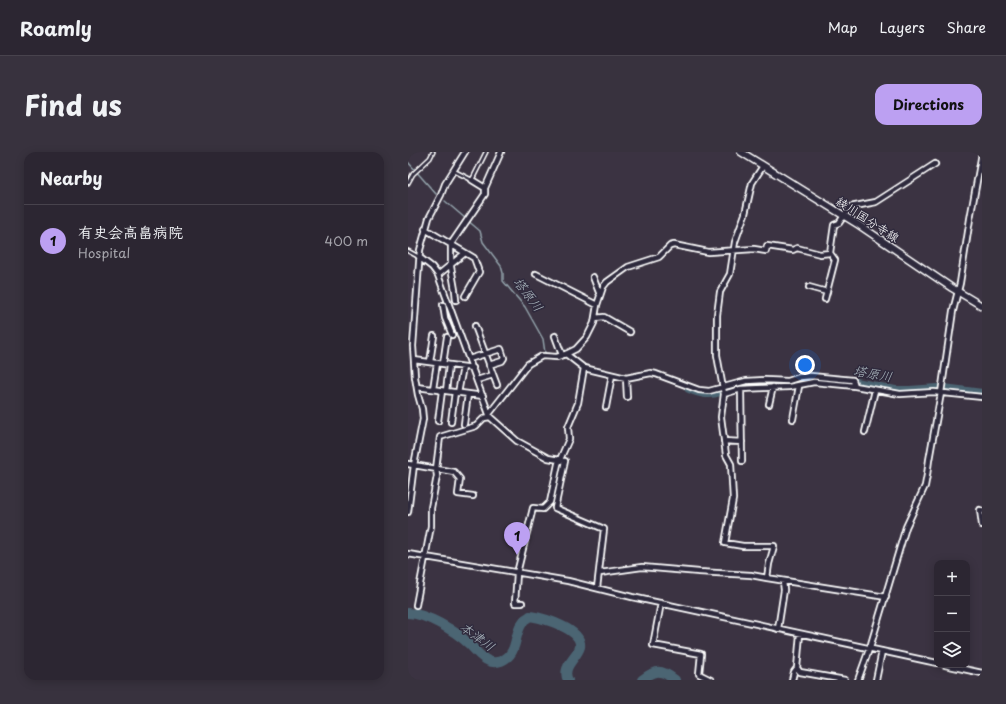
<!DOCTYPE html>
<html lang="en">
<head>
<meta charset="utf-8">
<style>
  :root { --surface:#2c2632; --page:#38323e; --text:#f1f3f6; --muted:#a6a5ac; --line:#48434d; --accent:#bca0f2 }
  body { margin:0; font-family:"Playpen Sans","Klee One",sans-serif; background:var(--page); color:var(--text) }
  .controls { position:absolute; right:12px; bottom:12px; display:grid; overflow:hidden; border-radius:8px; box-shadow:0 2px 10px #0003 }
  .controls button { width:36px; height:36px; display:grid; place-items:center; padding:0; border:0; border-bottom:1px solid var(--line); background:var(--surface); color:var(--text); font:20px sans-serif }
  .you { position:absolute; left:397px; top:213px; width:14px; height:14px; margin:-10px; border:3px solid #fff; border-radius:50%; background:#1a73e8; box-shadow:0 0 0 6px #1a73e833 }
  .badge { display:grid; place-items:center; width:26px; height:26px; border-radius:50%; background:var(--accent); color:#111; font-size:13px; font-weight:700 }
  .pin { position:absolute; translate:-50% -33px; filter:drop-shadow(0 1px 2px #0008) }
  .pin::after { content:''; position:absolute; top:21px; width:14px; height:12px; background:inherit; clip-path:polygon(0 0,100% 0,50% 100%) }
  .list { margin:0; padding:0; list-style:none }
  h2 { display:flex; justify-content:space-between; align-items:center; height:52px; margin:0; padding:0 16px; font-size:17px }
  h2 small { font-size:13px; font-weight:400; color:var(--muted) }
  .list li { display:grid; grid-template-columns:26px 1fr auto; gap:12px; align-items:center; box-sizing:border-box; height:72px; padding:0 16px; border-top:1px solid var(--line) }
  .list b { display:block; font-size:15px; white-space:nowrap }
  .list p { margin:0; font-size:13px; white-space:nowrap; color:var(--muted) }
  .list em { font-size:13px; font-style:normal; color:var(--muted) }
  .icon { flex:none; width:22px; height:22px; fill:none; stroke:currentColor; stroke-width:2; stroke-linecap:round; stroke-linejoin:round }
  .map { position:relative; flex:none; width:574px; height:528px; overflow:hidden; border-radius:12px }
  header { display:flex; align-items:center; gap:24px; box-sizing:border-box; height:56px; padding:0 20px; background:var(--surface); border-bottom:1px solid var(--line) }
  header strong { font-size:19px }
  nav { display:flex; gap:22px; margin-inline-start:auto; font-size:14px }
  .intro { display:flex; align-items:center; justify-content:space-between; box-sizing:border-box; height:96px; padding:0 24px }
  h1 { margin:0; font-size:28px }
  .button { padding:10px 18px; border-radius:12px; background:var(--accent); color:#111; font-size:14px; font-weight:700 }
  main { display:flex; gap:24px; padding:0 24px }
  aside { flex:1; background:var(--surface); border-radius:12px; box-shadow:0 2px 10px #0003 }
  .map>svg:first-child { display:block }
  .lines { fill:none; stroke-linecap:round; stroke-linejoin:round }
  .stream { stroke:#93a3ab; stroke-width:1.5 }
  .river { stroke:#4b6573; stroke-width:10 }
  .service-casing { stroke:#fff; stroke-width:5.5 }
  .minor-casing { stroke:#fff; stroke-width:8 }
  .secondary-casing { stroke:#fff; stroke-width:9 }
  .service { stroke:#2f2a3d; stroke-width:2.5 }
  .minor { stroke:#2f2a3d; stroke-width:4.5 }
  .secondary { stroke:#2f2a3d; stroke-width:6 }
  .labels { text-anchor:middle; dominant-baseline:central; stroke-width:3; stroke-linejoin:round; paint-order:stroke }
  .street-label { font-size:12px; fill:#fff; stroke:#2f2a3d }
  .water-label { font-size:13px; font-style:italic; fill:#aebac0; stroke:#2f2a3d }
</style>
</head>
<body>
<header>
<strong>Roamly</strong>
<nav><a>Map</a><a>Layers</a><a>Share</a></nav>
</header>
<div class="intro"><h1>Find us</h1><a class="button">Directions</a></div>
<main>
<aside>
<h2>Nearby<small></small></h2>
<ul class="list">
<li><span class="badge">1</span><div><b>有史会高畠病院</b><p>Hospital</p></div><em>400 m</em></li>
</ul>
</aside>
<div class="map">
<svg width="574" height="528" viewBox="0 0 574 528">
  <rect width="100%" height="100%" fill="#3b3342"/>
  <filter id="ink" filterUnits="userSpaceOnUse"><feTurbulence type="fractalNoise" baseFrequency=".025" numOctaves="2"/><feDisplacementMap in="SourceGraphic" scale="8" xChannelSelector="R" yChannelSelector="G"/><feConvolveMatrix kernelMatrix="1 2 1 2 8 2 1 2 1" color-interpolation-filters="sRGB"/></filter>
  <g filter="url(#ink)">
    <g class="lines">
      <path class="stream" d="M0 10 28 42
        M37 49 72 79 75 90 93 114 95 121V129L117 155 135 187 137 201 147 202 156 198 160 200
        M165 203 175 212 181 215 213 222"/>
      <path class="river" d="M398 227 443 230 487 239H502L529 237
        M322 235 349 231H382L390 229
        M281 236C292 241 301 243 312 239
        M536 237 574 242
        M0 461C19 462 46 478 60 491 67 497 72 506 81 509 85 511 90 510 93 509 111 502 105 482 115 470 116 467 120 466 122 464 135 466 175 477 172 495 169 506 153 515 160 528
        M234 528C248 517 253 517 267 528"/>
      <g class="service-casing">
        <path id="service" d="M46 19 64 28 78 0
          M0 31 5 22 22 6 25 0
          M0 99 11 105"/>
      </g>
      <g class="minor-casing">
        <path id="minor" d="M355 14 344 31 337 62 327 90 322 122 312 140 309 163V203L316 242 313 265 318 303 323 312 325 347 317 391 335 394H366L361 412 359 426 478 445
          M77 36 93 0
          M17 77 66 106 71 120 57 144
          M11 105 24 115 30 123 82 265 109 289 140 306 157 309 147 356 196 377 189 436
          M128 122 189 153
          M30 123 57 101
          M185 125 192 143
          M401 135 419 140
          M417 147 427 108 422 101 426 73 431 71 442 55 468 50 527 12
          M48 148 47 138 43 115V92L77 42V36L64 28
          M35 153 37 166 44 183
          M187 166 196 165 222 180
          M67 174 89 233
          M147 184 154 203
          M158 202 176 216 218 226 243 221 248 222 291 238 301 239 338 229 357 228 380 229 392 225 403 224 445 228 447 234 492 242 526 240 574 245
          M61 207 93 197 96 206 94 209 81 213
          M6 208 65 216
          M22 210 26 184
          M35 212 39 185
          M218 226 219 245
          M69 228 85 223
          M9 235 75 244
          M25 237 29 211
          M333 237 334 309
          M38 239 41 213
          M50 241 55 215
          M316 242 333 237 381 235 406 230 447 234
          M361 252 365 235
          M198 255 204 223
          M81 262 120 212 134 204 149 205 158 202 168 197 179 185 186 171 189 153 195 135 199 130 220 115 251 105 262 94 266 93 300 100 346 97 358 99 359 94 385 98 389 96 412 102 422 101
          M385 267 391 234
          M30 269 34 239
          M43 270 47 240
          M56 272 60 242
          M457 280 467 238
          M316 289 334 290
          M0 312 46 320 52 327 50 342 65 344
          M574 359 572 358 574 373
          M0 360 6 313 15 267 14 257 10 243 7 225 5 194 12 98 21 66 33 43 37 32 57 0
          M0 402 160 429 224 445 529 511
          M192 421 234 415 291 420 343 423 359 426
          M114 451H107L109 421 125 356 135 357 142 350 150 312 161 287 160 275 170 251 176 216
          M253 451 245 493 293 502 291 522 303 528
          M8 453 23 374V356L29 324 28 317 32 285 68 274 76 266 82 265
          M370 477 376 438 375 429
          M392 482 389 516 392 520 437 528
          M537 513 574 521
          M384 528 386 520 389 516
          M450 528 463 492 498 375 517 334 519 323 521 308 533 241 545 159 552 131 562 67 574 1
          M468 528 474 499"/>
      </g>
      <g class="secondary-casing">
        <path id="secondary" d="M333 0 451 73 544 136 574 154"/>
      </g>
      <use href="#service" class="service"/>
      <use href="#minor" class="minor"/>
      <use href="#secondary" class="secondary"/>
    </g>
  </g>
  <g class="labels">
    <g class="street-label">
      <text transform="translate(460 67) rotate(33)">綾川国分寺線</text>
    </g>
    <g class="water-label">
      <text transform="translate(121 142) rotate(53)">塔原川</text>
      <text transform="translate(465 221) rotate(10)">塔原川</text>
      <text transform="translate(70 484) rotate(37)">本津川</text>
    </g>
  </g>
</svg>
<div class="controls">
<button>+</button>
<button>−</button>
<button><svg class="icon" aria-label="layers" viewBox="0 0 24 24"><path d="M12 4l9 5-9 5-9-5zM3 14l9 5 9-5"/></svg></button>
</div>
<div class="you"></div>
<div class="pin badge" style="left:109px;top:403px">1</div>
</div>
</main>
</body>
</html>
